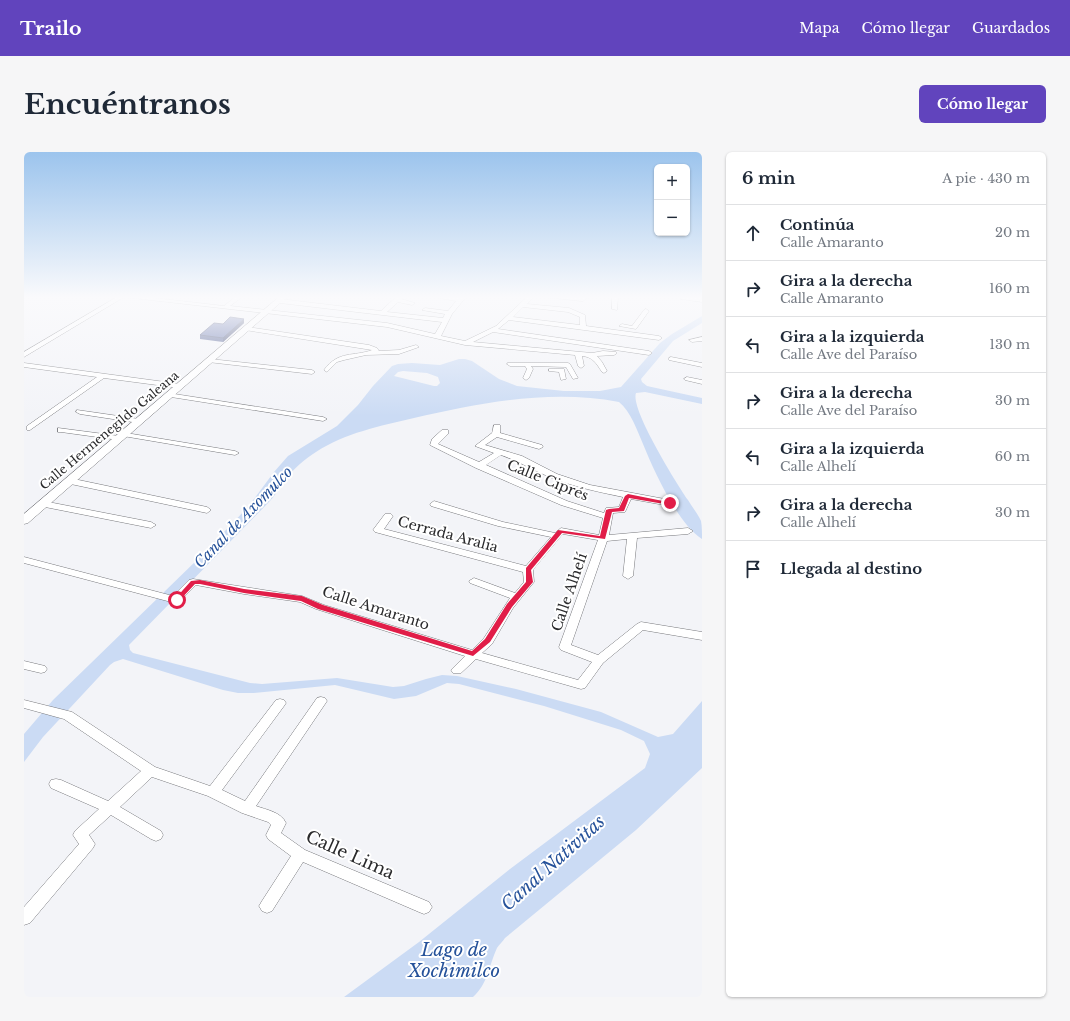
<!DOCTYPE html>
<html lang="es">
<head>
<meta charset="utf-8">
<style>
  :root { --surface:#fff; --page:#f6f6f7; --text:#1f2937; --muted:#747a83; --line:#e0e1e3; --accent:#6144bd }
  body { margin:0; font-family:"Libre Baskerville",serif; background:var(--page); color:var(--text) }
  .controls { position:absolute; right:12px; top:12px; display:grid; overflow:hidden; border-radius:6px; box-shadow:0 1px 3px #0004 }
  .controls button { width:36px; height:36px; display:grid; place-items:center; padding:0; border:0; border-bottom:1px solid var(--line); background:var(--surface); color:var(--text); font:20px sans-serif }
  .stop { position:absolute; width:12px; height:12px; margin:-9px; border:3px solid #e11d48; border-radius:50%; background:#fff }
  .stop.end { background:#e11d48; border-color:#fff; box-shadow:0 1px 4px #0008 }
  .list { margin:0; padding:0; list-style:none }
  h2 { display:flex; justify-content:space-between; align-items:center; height:52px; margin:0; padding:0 16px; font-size:17px }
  h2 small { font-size:13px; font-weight:400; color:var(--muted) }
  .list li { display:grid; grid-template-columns:26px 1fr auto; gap:12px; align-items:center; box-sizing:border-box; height:56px; padding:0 16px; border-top:1px solid var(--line) }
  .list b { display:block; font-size:15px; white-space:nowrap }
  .list p { margin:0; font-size:13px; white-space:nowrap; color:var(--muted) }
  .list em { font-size:13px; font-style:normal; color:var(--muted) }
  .icon { flex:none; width:22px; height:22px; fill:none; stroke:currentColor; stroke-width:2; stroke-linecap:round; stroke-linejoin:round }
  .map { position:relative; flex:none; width:678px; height:845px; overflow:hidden; border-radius:6px }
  header { display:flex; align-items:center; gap:24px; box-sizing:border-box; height:56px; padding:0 20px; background:var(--accent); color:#fff }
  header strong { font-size:19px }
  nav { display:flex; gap:22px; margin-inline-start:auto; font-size:14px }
  .intro { display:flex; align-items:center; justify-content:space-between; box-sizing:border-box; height:96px; padding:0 24px }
  h1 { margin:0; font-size:28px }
  .button { padding:10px 18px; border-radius:6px; background:var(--accent); color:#fff; font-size:14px; font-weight:700 }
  main { display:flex; gap:24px; padding:0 24px }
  aside { flex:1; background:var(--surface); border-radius:6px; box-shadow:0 1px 3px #0004 }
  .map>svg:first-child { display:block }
  .water { fill:#cbdbf4; fill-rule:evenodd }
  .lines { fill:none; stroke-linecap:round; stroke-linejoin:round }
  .minor-casing { stroke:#78797d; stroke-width:1 }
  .tertiary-casing { stroke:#78797d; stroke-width:1 }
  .minor { fill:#fff; fill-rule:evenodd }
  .tertiary { fill:#fff; fill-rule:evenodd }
  .wall { fill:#4d5b90 }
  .shaded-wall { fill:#3f4a75 }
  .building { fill:#5a6aa7; stroke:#3f4a75 }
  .route { fill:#e11d48 }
  .labels { text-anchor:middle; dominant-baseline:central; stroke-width:4; stroke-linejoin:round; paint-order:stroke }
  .far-street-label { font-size:12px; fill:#2a2a2c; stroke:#fff }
  .street-label { font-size:14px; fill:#2a2a2c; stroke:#fff }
  .water-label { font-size:15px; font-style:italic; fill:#26529a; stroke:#fff }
  .near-street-label { font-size:17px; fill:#2a2a2c; stroke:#fff }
  .near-water-label { font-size:18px; font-style:italic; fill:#26529a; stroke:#fff }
</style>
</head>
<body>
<header>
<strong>Trailo</strong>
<nav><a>Mapa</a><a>Cómo llegar</a><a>Guardados</a></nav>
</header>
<div class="intro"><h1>Encuéntranos</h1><a class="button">Cómo llegar</a></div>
<main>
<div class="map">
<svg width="678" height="845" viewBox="0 0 678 845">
  <rect width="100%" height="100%" fill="#f3f4f8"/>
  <path class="water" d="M678 164V171L649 189 617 227 618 230 623 234 678 246V252L621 240 612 241C606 257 653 332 664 348 668 355 674 362 677 369 678 374 678 382 678 387 654 372 630 319 619 292 613 278 607 260 595 250 526 237 456 251 390 266 356 274 321 281 292 300 281 307 269 317 261 328 255 336 251 344 245 350L105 493 106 498 109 501 226 531 238 532 313 526 369 535 380 534 402 527 418 523 433 524 492 537 577 560 634 585 649 582 678 549V616L612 678 481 786C479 789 475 793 473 796 465 813 464 832 449 845H320L395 790 486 717 621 616 626 602 620 589 597 578 520 554 435 532 423 531 392 544 370 547 311 533 230 541H214L199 538 99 507 90 510 86 513 19 585 0 610V582L29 548 175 406 224 355 250 320 264 304 313 274 334 253 349 234 368 214 374 212 388 211 416 213 435 207H441L448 209 475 227 493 234 540 239H576L597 235 636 191 648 182ZM379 219 403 221 414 225 416 231 413 234H410L370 224 374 220Z"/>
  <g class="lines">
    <g class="minor-casing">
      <path id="minor" d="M93 145H122L200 154 211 145H218L206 154 363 171 411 182 418 170 256 151 253 149 256 147 357 159 372 145H379L377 147 391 151 388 153 374 150 363 160 419 166 421 162 398 158 401 156 424 159 432 149 410 145H442L428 162 417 184 441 189 472 174 503 145H510L503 152 545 156 561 163 562 174 635 184 638 186 635 188 485 168 474 177 625 199 628 201 625 203 469 180 449 190 568 201 579 199 592 200V202L590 203 573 204 578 210 583 219 580 221 578 220C572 211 569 205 558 204L560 214 557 216 554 214 551 203 441 193 363 175 100 145 0 205V200ZM499 155 544 160 556 165V173L489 165Z
        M521 145H564L559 149Z
        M588 145H594L593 158 588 157Z
        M654 145 678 146V150L657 147Z
        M622 157 625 159 612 177 595 174 598 172 608 174 620 158Z
        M223 175 345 193 353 196 355 199 375 198 392 193 395 195 375 202 342 203 320 208 313 210 303 220 300 218C315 198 329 205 348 198L221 178 220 177Z
        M678 185V189L668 190 665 188Z
        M647 205 678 211V215L645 208V206Z
        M186 207 288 218 291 220 288 222 184 210V208Z
        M0 211 156 232 159 234 156 236 80 226 6 278H3V274L73 225 0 215Z
        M484 211H544L546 212 554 226 549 227 542 215 507 214 509 217 505 226 502 228 499 226 503 217 501 214H486L483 212Z
        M525 217H540L542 227 537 228 535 220 525 219Z
        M663 225 678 228V232L661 228 660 227Z
        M144 241 299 265 303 267 299 269 147 245 143 243Z
        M53 258 115 267 119 269 115 271 56 262 52 260Z
        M470 273H476V281L518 293 519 295 515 297 473 285 461 293 498 304 533 322 566 333 646 348 650 351 646 354 607 347 601 360 589 361 585 383 664 376 669 379 664 382 613 386 609 424 604 427 599 424 603 387 583 389 547 493 574 503 613 472 617 470 678 480V488L619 478 579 511 561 536 557 537 452 507 437 521H429L427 518 441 504 292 457 276 450 220 442 172 433 155 450 151 451 0 411V405L149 444 165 428 169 427 278 444 300 453 448 498 460 486 486 446 446 431 445 429 450 426 491 441 500 430 499 420 351 380 349 378 361 362H367L369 364 360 377 502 414 527 385 474 374 407 354 406 352 410 349 479 370 531 381 537 376 575 383 579 366 537 353 452 316 406 293 408 287 418 278H424V282L414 292 455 310 470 301 451 294 468 281ZM477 303C495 309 510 319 528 326 551 335 575 340 599 345L595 355 582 356 580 361 543 349 462 313ZM539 382 574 388 535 495 537 498 568 510 554 528 458 501 468 492 489 456 510 430 509 418Z
        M34 276 95 284 99 286 95 288 37 280H34Z
        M96 280 211 299 215 301 211 303 99 284H96Z
        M45 326 183 355 187 358 183 361 42 331 41 329 42 327Z
        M19 349 127 370 132 373 127 376 16 354 15 352 16 350Z
        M0 509 21 514 23 517 21 520 17 521 0 517Z
        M297 545 301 546 303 549 301 552 232 654C243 658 257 660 262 671L257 681 281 698 405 750 408 755 405 760 400 762 395 760 279 710 248 759 243 761 238 759 235 754 238 749 267 704 244 687 242 683 247 673 244 670 218 661 184 644 128 625 96 655 137 679 139 683 137 687 132 689 127 687 87 663 65 683 71 692 69 696 6 771 0 773V755L55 692 49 683 51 679 75 657 27 636 25 632 27 628 32 627 37 628 84 649 117 619 40 567 0 556V548L48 560 131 615 186 634 252 548 256 547 260 548 262 551 260 554 198 638 221 649 293 546Z"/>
    </g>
    <g class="tertiary-casing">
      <path id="tertiary" d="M255 145H263L4 371 0 372V362Z"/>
    </g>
    <use href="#minor" class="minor"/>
    <use href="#tertiary" class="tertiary"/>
  </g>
  <path class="wall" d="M220 171 199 190 176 187V183L199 172Z"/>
  <path class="shaded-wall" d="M220 167V171L199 190V186Z"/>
  <path class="building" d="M206 165 220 167 199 186 176 183 190 171 199 172Z"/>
  <linearGradient id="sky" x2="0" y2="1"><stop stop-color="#9cc4ed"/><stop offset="0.55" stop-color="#fafafc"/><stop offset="1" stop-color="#fafafc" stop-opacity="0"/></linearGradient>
  <rect width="678" height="264" fill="url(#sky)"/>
  <path class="route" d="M604 342 649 351 646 353 605 346 600 359 588 360 581 387 538 381 507 418 509 430 488 455 466 490 449 504 294 457 277 449 220 441 176 432H171L155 449 153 450 150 448 167 429 176 428 220 437 278 444 299 453 448 499 461 487 483 452 502 430V416L534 378 576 384 582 358 585 357 595 356 601 344Z"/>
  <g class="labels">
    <g class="far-street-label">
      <text transform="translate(85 278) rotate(-40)">Calle Hermenegildo Galeana</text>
    </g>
    <g class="street-label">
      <text transform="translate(524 328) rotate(22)">Calle Ciprés</text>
      <text transform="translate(424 382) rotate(15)">Cerrada Aralia</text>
      <text transform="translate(545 440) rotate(-71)">Calle Alhelí</text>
      <text transform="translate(352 456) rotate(18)">Calle Amaranto</text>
    </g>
    <g class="water-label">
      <text transform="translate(219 365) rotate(-46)">Canal de Axomulco</text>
    </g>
    <g class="near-street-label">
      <text transform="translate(326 703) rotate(24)">Calle Lima</text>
    </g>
    <g class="near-water-label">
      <text transform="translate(529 711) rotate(-42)">Canal Nativitas</text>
      <text x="430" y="798">Lago de<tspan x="430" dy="21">Xochimilco</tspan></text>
    </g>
  </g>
</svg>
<div class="controls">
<button>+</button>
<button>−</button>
</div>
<div class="stop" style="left:153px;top:448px"></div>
<div class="stop end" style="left:646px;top:351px"></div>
</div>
<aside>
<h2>6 min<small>A pie · 430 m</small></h2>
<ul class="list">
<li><svg class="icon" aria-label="ahead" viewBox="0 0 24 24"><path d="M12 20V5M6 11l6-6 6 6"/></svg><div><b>Continúa</b><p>Calle Amaranto</p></div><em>20 m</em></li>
<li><svg class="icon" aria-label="right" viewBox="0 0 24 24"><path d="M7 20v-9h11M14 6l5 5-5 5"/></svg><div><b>Gira a la derecha</b><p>Calle Amaranto</p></div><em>160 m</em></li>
<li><svg class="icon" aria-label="left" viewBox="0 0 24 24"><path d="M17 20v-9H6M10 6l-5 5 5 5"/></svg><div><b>Gira a la izquierda</b><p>Calle Ave del Paraíso</p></div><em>130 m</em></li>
<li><svg class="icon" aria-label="right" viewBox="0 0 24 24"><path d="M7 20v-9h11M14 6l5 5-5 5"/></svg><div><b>Gira a la derecha</b><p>Calle Ave del Paraíso</p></div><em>30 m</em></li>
<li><svg class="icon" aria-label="left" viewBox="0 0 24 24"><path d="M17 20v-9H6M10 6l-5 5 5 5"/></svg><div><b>Gira a la izquierda</b><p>Calle Alhelí</p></div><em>60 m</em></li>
<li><svg class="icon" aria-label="right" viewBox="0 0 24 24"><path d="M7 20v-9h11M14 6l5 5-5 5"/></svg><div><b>Gira a la derecha</b><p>Calle Alhelí</p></div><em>30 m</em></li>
<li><svg class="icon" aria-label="arrive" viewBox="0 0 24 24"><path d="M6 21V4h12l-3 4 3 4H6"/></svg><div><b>Llegada al destino</b></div></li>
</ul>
</aside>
</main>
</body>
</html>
